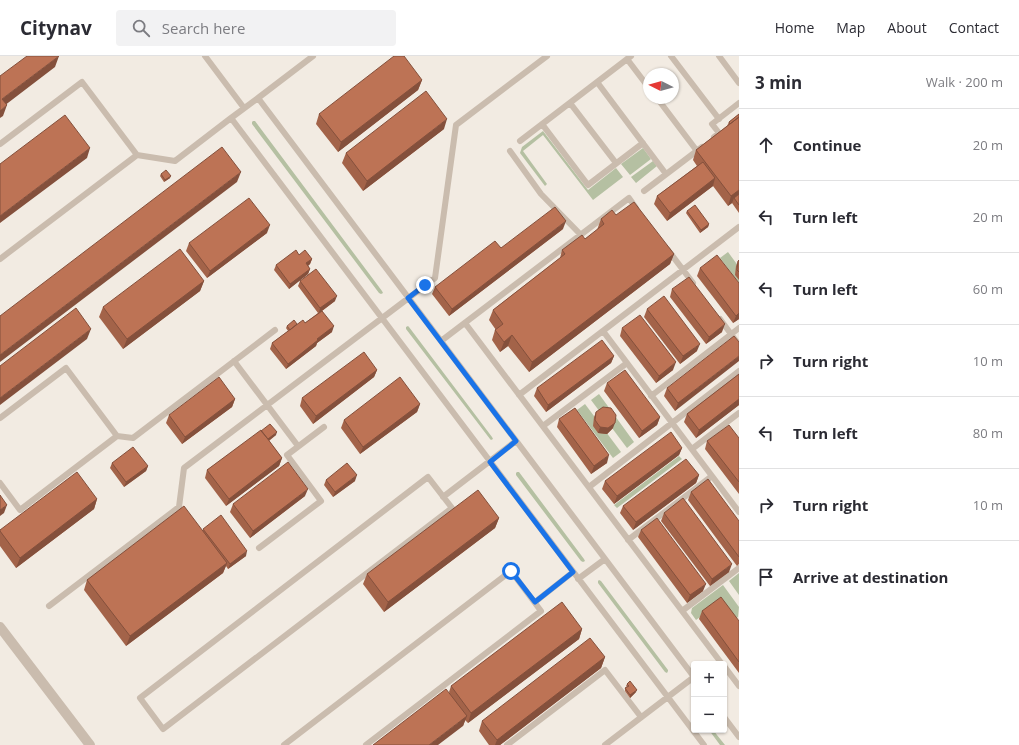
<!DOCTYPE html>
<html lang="en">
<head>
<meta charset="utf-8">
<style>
  :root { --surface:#fff; --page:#f2f2f3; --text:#2b2b33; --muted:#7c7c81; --line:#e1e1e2 }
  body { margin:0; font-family:"Open Sans",sans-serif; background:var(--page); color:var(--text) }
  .controls { position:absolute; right:12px; bottom:12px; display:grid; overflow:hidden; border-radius:4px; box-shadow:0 1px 3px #0004 }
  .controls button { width:36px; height:36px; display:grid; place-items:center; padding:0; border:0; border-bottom:1px solid var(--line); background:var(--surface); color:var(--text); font:20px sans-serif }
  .compass { position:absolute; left:643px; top:12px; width:36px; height:36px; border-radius:50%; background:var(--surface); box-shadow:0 1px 3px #0004; rotate:276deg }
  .stop { position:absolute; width:12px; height:12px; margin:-9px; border:3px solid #1a73e8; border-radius:50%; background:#fff }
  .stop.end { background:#1a73e8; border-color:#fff; box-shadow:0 1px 4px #0008 }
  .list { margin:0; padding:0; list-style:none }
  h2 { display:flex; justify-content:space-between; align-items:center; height:52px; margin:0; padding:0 16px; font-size:17px }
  h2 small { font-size:13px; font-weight:400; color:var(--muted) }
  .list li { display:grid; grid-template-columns:26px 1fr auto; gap:12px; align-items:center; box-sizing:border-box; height:72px; padding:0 16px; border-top:1px solid var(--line) }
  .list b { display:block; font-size:15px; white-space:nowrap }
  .list em { font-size:13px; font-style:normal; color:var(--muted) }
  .icon { flex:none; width:22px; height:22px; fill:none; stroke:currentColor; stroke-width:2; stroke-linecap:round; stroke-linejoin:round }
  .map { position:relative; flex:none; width:739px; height:689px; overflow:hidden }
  header { display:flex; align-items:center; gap:24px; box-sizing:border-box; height:56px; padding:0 20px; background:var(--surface); border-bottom:1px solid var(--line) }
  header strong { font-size:19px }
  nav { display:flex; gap:22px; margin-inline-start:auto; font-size:14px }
  .search { width:280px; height:36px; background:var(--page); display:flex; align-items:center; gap:10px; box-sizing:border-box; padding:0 14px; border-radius:4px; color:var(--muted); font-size:15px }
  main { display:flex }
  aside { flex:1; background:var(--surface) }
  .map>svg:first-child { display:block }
  .green { fill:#b5c0a2 }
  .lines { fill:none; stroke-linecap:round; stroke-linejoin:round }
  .service { stroke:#cabcae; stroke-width:6 }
  .minor { stroke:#cabcae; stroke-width:10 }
  .wall { fill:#a36349 }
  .shaded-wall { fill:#84503c }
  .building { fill:#bd7355; stroke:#84503c }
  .route { stroke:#1a73e8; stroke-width:5 }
</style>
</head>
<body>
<header>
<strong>Citynav</strong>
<div class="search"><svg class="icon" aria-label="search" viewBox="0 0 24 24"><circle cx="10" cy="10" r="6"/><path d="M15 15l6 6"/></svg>Search here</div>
<nav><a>Home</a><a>Map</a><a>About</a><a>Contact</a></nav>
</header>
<main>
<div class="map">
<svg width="739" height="689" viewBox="0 0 739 689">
  <rect width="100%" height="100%" fill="#f2ebe2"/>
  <path class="green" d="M253 65H255L382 235 383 237 381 238 379 237 252 68V66Z
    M543 75 588 134 616 112 623 121 593 144 543 79 523 95 547 128 545 130 520 97 522 91Z
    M643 92 651 103 630 119 621 108Z
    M653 105 657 110 636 127 631 121Z
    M728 196 739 211V227L720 202Z
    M408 270 409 271 492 381 493 383 491 384 490 383 406 273V271Z
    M599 338 634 386 627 392 591 344Z
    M585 348 621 396 613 402 577 354Z
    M679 400 682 403 617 452 614 449Z
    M517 416H519L584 503 585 505 583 506 581 505 516 419V417Z
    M739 517V539L729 525Z
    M599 524 601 525 668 614V615L667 617 665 616 598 527V525Z
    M723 529 739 551 738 561 732 566 718 548 696 564 691 557 692 552Z
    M709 674H713L725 689H720Z"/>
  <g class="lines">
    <path class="service" d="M205 0 244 52
      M671 0 719 63
      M719 0 739 27
      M627 3 649 32
      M597 26 666 118
      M258 42 313 0
      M657 42 697 95
      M570 47 616 107
      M542 68 588 129 643 87
      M714 81 719 77 712 68 739 47
      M520 85 631 0
      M0 88 82 26 137 99 0 203
      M510 95 541 138 581 179
      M137 99 175 105 231 62
      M644 135 702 91
      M668 194 693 227
      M720 263 739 289
      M465 267 722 608
      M603 275 739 456
      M441 285 629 142 636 152
      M234 305 298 390
      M519 339 739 171
      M651 340 739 272
      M0 362 66 312 117 380 133 382 275 274
      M543 370 627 307
      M692 393 739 357
      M428 421 452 452 163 673 140 642Z
      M0 427 20 454 117 380
      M589 431 672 367 739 315
      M443 441 516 385
      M628 484 712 420
      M259 492 321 445 287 399 324 371
      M578 523 605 503
      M535 546 573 516
      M49 550 179 451 184 412 435 222 456 69 547 0
      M682 555 739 512
      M724 610 739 630
      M694 621 258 42 231 62 704 689
      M724 661 739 681
      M284 689 511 515 541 555 366 689
      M507 689 605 614 641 661
      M605 689 694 621"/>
    <path class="minor" d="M0 571 90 689"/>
  </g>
  <path class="wall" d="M422 24 418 34 338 96 316 68 319 58Z
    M739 58V157L732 147 728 150 713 130 667 165 654 148 657 140 697 110 693 104 696 94 727 70 729 66Z
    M444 73 363 135 342 107 346 97Z
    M161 118 170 122 164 126 160 120Z
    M687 155 709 168 708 171 700 177 686 157Z
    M616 159 674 198 670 208 529 316 508 290 500 296 492 284 495 274H496L489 264 493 254 560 202 562 194 585 183 597 174 601 163Z
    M563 173 449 260 432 238 435 231 501 192Z
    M267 177 207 222 186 195 189 187Z
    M299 199 312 203 310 208 308 210 310 213 308 218 289 233 274 214 276 209Z
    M739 204V224L735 219 736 210 738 205Z
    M700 212 739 227V263L733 267 697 220Z
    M204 225 200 235 123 293 99 261 103 251Z
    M300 225 335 245 322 255 332 276 317 287 316 290 286 313 270 293 272 287 288 275 286 272 287 270 305 267 318 257 298 230Z
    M672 233 722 276 706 288 670 241Z
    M647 253 697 295 680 308 644 261Z
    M622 272 673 314 656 327 620 280Z
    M739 286 675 355 664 340 667 332Z
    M614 300 611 307 546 356 534 340 537 332Z
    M377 314 374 321 313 368 300 350 302 342Z
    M739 318V349L696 382 684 366 687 358Z
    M607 327 660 361 657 369 639 382 604 335Z
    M235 343 232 351 182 388 166 367 169 359Z
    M420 348 417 356 360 398 341 372 344 364Z
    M596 356 613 372 607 378 598 377 593 370 594 361Z
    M559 363 607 407 591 418 557 371Z
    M261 375 276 379 269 385 282 402 279 410 226 450 205 422 207 414Z
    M739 382V438L705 393 707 385Z
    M682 392 679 399 614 448 602 433 605 425Z
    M112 407 148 410 146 415 124 431 110 412Z
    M699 419 696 427 633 474 620 457 623 450Z
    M326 424 355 425 333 441 324 429Z
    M691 436 739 465V508L737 510 688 444Z
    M305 440 250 482 230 456 233 448Z
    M97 443 94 453 16 512 0 490V474Z
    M664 457 729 516 710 530 661 465Z
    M499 462 495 472 384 556 363 528 367 518Z
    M203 473 246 500 228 513 226 510 223 517 126 590 84 534 87 524 203 475Z
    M641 474 703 535 687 547 638 481Z
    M702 555 739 565V617L699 563Z
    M582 573 579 583 468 667 465 664 463 670 449 636 451 630Z
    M605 601 601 612 500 689H489L479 675 482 665Z
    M627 628 636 636 630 642 625 635V632L627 631 626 630Z"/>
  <path class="shaded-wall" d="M59 0 55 11 0 53 2 43Z
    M422 24 418 34 338 96 341 86Z
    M7 49 3 60 0 62V55Z
    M447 63 444 73 363 135 367 125Z
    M90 92 87 102 0 167V160Z
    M241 116 237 126 0 306V299Z
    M171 120 170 122 164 126 165 124Z
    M715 122 713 130 667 165 670 157Z
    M739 134V142H734L732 147 728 150 731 140Z
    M566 165 563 173 449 260 452 253Z
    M709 168 708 171 700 177 701 174Z
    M270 169 267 177 207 222 210 215Z
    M674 198 670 208 529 316 532 306Z
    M312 203 310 208 304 213 306 207Z
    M310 213 308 218 289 233 290 228Z
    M204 225 200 235 123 293 127 283Z
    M337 240 335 245 319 257 320 252Z
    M739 257V263L733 267 736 260Z
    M725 268 722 276 706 288 709 281Z
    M334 270 332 276 317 287 316 290 286 313 288 308 317 283Z
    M91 273 87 283 0 349V342Z
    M512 279 508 290 500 296 504 286Z
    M700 288 697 295 680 308 683 300Z
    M614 300 611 307 546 356 548 349Z
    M739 300V305L675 355 678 347Z
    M676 306 673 314 656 327 659 320Z
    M377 314 374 321 313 368 316 360Z
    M235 343 232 351 182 388 185 381Z
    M739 343V349L696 382 699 374Z
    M420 348 417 356 360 398 363 391Z
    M660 361 657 369 639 382 642 375Z
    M615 367 613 372 607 378 598 377 600 371Z
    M277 376 276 379 264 388 265 385Z
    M682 392 679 399 614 448 617 440Z
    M609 399 607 407 591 418 594 410Z
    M282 402 279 410 226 450 229 443Z
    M148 410 146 415 124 431 126 426Z
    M357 419 355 425 333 441 335 436Z
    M699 419 696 427 633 474 636 466Z
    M308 433 305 440 250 482 253 475Z
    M97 443 94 453 16 512 20 502Z
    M7 449 4 457 0 460V454Z
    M499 462 495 472 384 556 388 546Z
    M247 495 246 500 228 513 230 508Z
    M227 507 223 517 126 590 130 580Z
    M732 508 729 516 710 530 712 523Z
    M706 528 703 535 687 547 690 539Z
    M582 573 579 583 468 667 471 657Z
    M605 601 601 612 500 689H495L497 684Z
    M637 634 636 636 630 642V639Z
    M467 660 463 670 438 689H429Z"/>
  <path class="building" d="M27 0H59L2 43 7 49 0 55V20Z
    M394 0H404L422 24 341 86 319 58Z
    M426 35 447 63 367 125 346 97Z
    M739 58V61L730 68 729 66Z
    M65 59 90 92 0 160V108Z
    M739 61V134L731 140 696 94Z
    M222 91 241 116 0 299V260Z
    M703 106 715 122 670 157 657 140Z
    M166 114 171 120 165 124 161 118Z
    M739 138V149L734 142Z
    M249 142 270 169 210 215 189 187Z
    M634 146 674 198 532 306 512 279 504 286 495 274 503 268 493 254 565 198 562 194 582 179 585 183 604 168 601 163 612 154 616 159Z
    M695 149 709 168 701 174 687 155Z
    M555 151 566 165 452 253 435 231 495 185 501 192Z
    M180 193 204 225 127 283 103 251Z
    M296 194 299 199 305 194 312 203 306 207 310 213 290 228 276 209Z
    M717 199 739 227V257L736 260 700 212Z
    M739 204V216L737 214 738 205Z
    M316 213 337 240 320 252 300 225Z
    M689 221 725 268 709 281 672 233Z
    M664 240 700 288 683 300 647 253Z
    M76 252 91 273 0 342V310Z
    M322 255 334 270 317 283 318 284 288 308 272 287 303 264 305 267Z
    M640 259 676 306 659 320 622 272Z
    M294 264 297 268 290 274 287 270Z
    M734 280 739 286V300L678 347 667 332Z
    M602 284 614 300 548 349 537 332Z
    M364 296 377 314 316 360 302 342Z
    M625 314 660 361 642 375 607 327Z
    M739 318V343L699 374 687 358Z
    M219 321 235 343 185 381 169 359Z
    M400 321 420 348 363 391 344 364Z
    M603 351 611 352 616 359 615 367 608 372 600 371 595 364 596 356Z
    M575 352 609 399 594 410 559 363Z
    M270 368 277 376 268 383 261 375Z
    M729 369 739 382V426L707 385Z
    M261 374 282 402 229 443 207 414Z
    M671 376 682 392 617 440 605 425Z
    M133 391 148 410 126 426 112 407Z
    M686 403 699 419 636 466 623 450Z
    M288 406 308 433 253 475 233 448Z
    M347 407 357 419 335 436 326 424Z
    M77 416 97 443 20 502 0 475V474Z
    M708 423 739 465V501L691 436Z
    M478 434 499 462 388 546 367 518Z
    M0 439 7 449 0 454Z
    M683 442 732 508 712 523 664 457Z
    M184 450 227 507 130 580 87 524Z
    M221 459 247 495 230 508 203 473Z
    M657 462 706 528 690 539 641 474Z
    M721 541 739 565V606L702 555Z
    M562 546 582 573 471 657 451 630Z
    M590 582 605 601 497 684 482 665Z
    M630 625 637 634 630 639 625 632 629 630 627 628Z
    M446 633 467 660 429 689H373Z"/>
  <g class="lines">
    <path class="route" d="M425 229 408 242 516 385 490 406 573 516 535 546 511 515"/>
  </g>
</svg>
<div class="controls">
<button>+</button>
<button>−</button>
</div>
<svg class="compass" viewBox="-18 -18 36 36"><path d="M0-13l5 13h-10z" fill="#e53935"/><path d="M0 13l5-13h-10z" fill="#7c7c81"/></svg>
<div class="stop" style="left:511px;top:515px"></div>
<div class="stop end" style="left:425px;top:229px"></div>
</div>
<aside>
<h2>3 min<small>Walk · 200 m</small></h2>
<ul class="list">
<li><svg class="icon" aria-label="ahead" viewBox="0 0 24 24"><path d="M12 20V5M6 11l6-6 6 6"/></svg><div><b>Continue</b></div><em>20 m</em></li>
<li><svg class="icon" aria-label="left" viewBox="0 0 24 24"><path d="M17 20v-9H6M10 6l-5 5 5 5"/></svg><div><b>Turn left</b></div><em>20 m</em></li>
<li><svg class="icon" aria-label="left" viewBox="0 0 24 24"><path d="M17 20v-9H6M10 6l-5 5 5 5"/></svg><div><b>Turn left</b></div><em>60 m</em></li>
<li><svg class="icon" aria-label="right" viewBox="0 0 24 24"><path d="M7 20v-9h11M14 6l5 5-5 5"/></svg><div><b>Turn right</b></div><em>10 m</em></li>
<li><svg class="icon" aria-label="left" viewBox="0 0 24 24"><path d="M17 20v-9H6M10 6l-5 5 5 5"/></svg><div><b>Turn left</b></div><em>80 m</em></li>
<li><svg class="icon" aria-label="right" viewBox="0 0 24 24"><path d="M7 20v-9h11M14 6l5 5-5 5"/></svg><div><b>Turn right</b></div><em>10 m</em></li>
<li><svg class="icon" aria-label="arrive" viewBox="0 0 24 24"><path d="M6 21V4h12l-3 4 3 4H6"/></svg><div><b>Arrive at destination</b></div></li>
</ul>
</aside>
</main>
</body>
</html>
